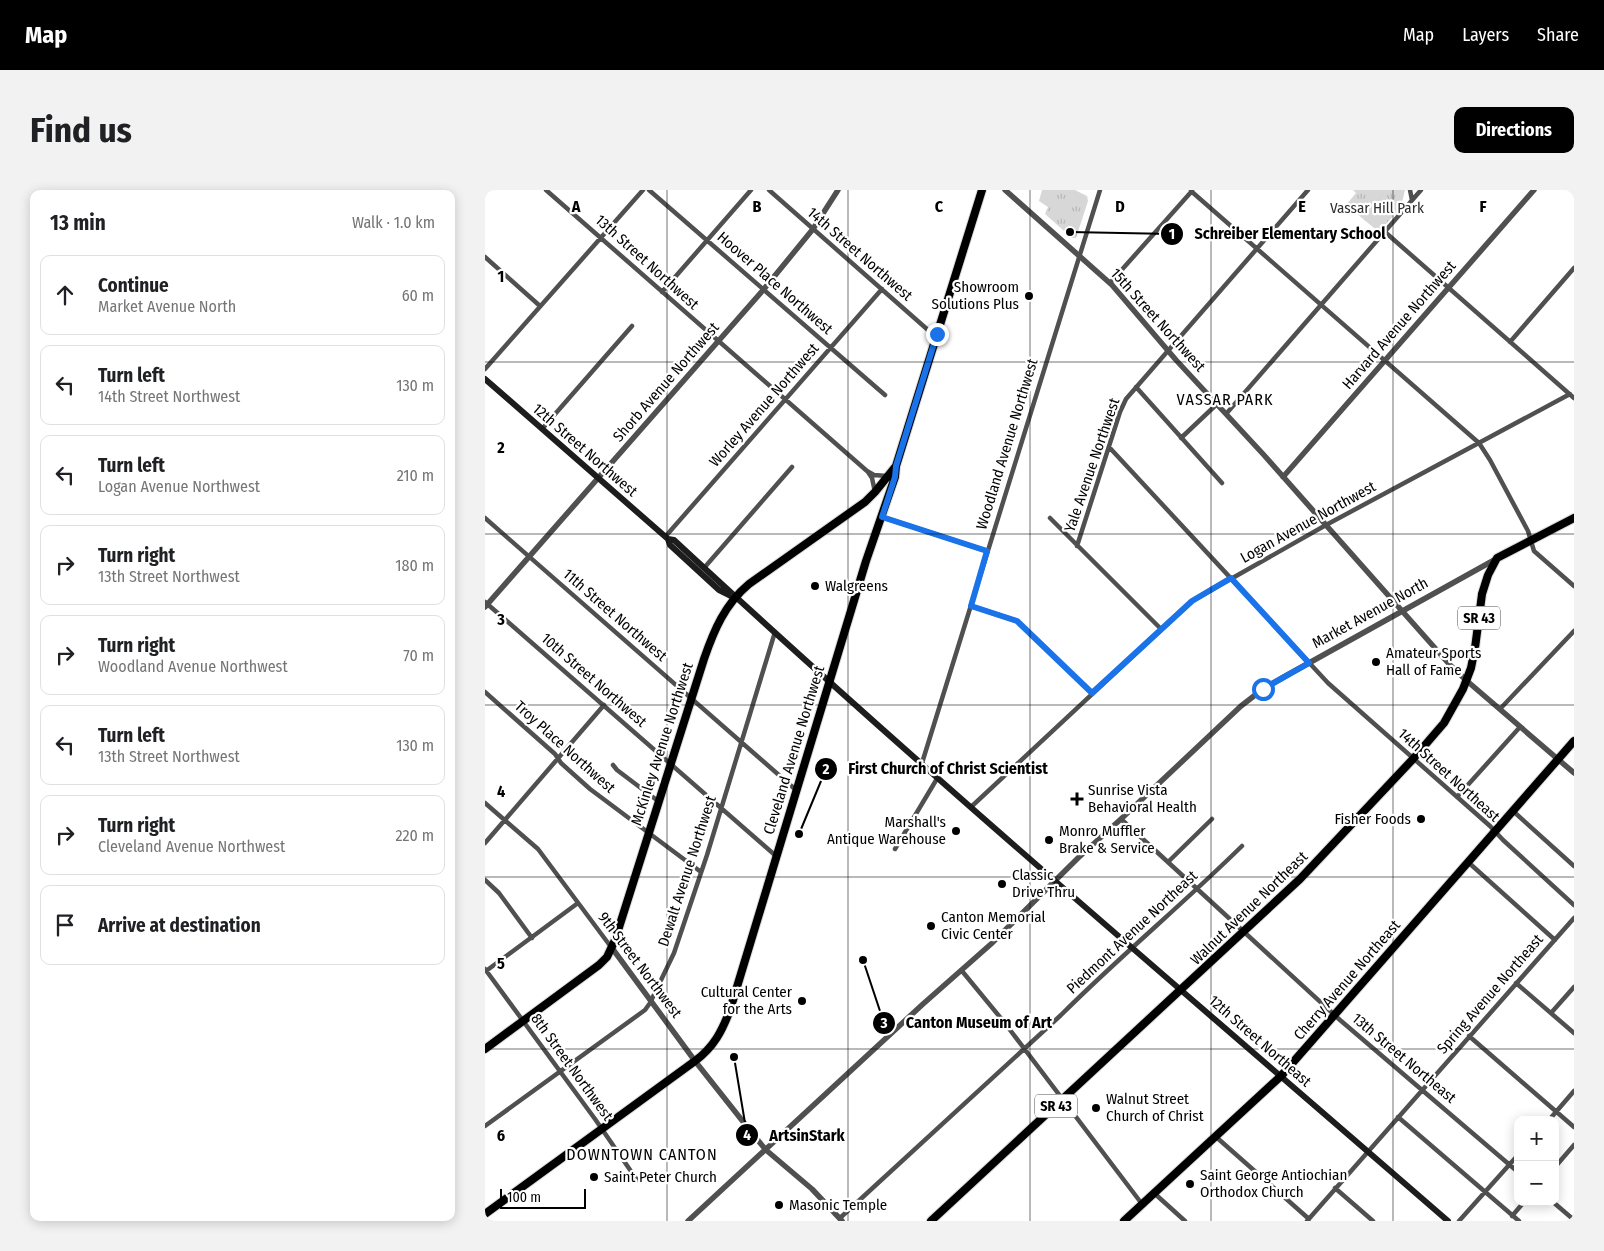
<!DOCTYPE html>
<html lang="en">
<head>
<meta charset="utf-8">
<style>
  :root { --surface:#fff; --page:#f2f2f2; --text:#202124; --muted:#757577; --line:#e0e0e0; --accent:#000 }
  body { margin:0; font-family:"Fira Sans Condensed",sans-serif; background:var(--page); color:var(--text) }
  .controls { position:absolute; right:15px; bottom:15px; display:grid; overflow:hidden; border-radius:10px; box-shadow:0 2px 12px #0003 }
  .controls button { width:45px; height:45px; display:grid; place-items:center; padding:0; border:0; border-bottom:1px solid var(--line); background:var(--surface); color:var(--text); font:25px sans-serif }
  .scale { position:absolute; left:15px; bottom:12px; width:86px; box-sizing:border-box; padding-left:5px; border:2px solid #000; border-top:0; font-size:14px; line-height:18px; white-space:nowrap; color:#000; -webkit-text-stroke:4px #fff; paint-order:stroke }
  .stop { position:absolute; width:15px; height:15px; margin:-11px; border:4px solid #1a73e8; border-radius:50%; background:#fff }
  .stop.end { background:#1a73e8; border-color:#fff; box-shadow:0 1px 5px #0008 }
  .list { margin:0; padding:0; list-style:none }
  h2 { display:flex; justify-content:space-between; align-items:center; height:65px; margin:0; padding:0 20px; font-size:21px }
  h2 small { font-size:16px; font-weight:400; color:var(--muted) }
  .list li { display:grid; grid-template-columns:32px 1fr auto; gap:15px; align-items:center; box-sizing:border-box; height:80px; margin:0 10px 10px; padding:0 10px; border:1px solid var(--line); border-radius:10px }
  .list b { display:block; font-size:19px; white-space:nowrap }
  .list p { margin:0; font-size:16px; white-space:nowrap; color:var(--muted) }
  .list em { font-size:16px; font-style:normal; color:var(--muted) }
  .icon { flex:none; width:28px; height:28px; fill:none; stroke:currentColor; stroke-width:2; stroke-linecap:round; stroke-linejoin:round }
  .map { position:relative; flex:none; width:1089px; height:1031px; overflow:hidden; border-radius:10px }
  header { display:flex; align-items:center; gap:30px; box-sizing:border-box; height:70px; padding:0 25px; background:var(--accent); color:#fff }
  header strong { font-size:24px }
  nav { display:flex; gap:28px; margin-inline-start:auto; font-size:18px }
  .intro { display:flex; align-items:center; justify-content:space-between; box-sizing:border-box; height:120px; padding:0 30px }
  h1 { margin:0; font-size:35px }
  .button { padding:12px 22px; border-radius:10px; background:var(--accent); color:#fff; font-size:18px; font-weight:700 }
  main { display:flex; gap:30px; padding:0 30px }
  aside { flex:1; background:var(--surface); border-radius:10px; box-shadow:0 2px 12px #0003 }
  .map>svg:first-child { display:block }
  .park { fill:url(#park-tufts) }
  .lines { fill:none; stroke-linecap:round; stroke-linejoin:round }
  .primary-casing { stroke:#dbdbdb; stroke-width:10 }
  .minor { stroke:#505050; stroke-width:4.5 }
  .tertiary { stroke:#505050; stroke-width:5.5 }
  .secondary { stroke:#1d1d1d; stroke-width:6 }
  .primary { stroke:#000; stroke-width:8 }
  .route { stroke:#1a73e8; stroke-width:6 }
  .grid { fill:none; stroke:#000; stroke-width:1; stroke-opacity:0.55 }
  .poi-dot { fill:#000; stroke:#fff; stroke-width:2 }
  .labels { text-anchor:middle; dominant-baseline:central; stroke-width:4.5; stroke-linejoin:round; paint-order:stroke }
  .shield { fill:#fff; stroke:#4c4c4c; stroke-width:1 }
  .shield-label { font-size:14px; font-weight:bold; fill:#000 }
  .park-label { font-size:15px; fill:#2e2e2e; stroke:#fff }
  .street-label { font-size:15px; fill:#000; stroke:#fff }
  .poi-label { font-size:15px; fill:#000; stroke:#fff; text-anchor:start }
  .neighbourhood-label { font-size:16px; letter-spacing:1px; fill:#000; stroke:#fff }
  .grid-label { font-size:16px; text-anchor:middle; font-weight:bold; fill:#000; stroke:#fff; stroke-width:4.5; stroke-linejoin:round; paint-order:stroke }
  .leader { fill:none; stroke:#000; stroke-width:2 }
  .callout-dot { fill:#000; stroke:#fff; stroke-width:2 }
  .mark-label { font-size:15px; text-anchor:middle; font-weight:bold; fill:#fff }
  .callout-label { font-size:16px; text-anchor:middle; font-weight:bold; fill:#000; stroke:#fff; stroke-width:4.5; stroke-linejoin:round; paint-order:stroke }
</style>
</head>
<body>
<header>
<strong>Map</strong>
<nav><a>Map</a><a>Layers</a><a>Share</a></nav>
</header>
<div class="intro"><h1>Find us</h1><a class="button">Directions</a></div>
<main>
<aside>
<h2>13 min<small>Walk · 1.0 km</small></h2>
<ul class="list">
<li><svg class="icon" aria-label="ahead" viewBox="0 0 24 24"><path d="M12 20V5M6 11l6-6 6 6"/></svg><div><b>Continue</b><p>Market Avenue North</p></div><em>60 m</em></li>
<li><svg class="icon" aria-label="left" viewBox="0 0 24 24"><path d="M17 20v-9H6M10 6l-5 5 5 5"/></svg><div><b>Turn left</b><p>14th Street Northwest</p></div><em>130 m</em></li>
<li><svg class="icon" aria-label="left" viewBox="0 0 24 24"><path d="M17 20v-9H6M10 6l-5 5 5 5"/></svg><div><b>Turn left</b><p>Logan Avenue Northwest</p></div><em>210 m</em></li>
<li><svg class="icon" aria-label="right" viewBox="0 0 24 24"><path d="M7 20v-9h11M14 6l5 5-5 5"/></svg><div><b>Turn right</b><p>13th Street Northwest</p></div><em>180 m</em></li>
<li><svg class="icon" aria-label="right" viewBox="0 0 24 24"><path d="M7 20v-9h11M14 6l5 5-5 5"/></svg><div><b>Turn right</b><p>Woodland Avenue Northwest</p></div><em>70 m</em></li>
<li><svg class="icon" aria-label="left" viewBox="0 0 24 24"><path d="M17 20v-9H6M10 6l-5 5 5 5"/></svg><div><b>Turn left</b><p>13th Street Northwest</p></div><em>130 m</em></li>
<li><svg class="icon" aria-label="right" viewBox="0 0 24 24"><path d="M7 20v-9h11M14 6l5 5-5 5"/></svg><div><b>Turn right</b><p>Cleveland Avenue Northwest</p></div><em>220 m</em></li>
<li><svg class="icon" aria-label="arrive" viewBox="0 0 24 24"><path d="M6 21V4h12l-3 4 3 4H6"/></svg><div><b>Arrive at destination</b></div></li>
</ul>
</aside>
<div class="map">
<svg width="1089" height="1031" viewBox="0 0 1089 1031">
  <defs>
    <pattern id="park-tufts" width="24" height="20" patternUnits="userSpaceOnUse" patternTransform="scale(1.25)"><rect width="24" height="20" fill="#d7d7d7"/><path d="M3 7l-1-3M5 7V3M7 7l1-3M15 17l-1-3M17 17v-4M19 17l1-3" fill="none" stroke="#b7b7b7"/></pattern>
  </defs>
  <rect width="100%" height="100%" fill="#fff"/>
  <path class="park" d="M557 0H590L602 6 603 11 591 48H587L560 24 563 17 554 11Z
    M868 0H920L916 17 894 42 861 15 871 3Z"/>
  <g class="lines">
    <g class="primary-casing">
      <path id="primary" d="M0 859 114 775 122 767 130 750 219 469C229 440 240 414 264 394L380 312 390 302 411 276
        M0 1024 210 871C229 857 237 841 245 820L381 371 410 287 411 276 497 0
        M446 1031 815 689 928 569 959 533 978 499 986 478 990 458 997 404 1003 385 1012 368 1089 328
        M639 1031 796 886 1089 551"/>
    </g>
    <path class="minor" d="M61 0 382 281 389 285 402 286
      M164 0 400 205
      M284 0 443 140 452 144
      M925 0 927 10
      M0 1 1 0
      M706 1 994 253 1005 270 1043 341 1049 361 1089 396
      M900 42 1089 208
      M0 67 55 116
      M625 93 707 1
      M177 102 266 0
      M1025 152 1089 78
      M0 179 158 0
      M651 197 737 293
      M741 224 936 0
      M57 239 147 136
      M696 248 732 214
      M624 257 843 493 1005 636 1018 650 1089 715
      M383 282 387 288 390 302
      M397 327 502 361
      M0 328 311 600
      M565 328 676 439
      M180 347 397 99
      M592 356 635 222 641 209 823 0
      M219 378 307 277
      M0 412 291 666
      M486 416 532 431 607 503
      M0 502 70 564 76 573 105 599 216 682
      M1015 519 1089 441
      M437 573 615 0
      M128 575 132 580 173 611
      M972 607 1035 537
      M0 613 53 659 126 757
      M486 617 707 411 841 335 1085 204
      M1028 621 1089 676
      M636 629 855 830 1033 982
      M0 653 119 515
      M410 659 453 587
      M683 672 727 629
      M983 672 1070 750
      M0 690 14 703 47 748
      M0 779 110 929 152 990
      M1 781 93 713
      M477 781 519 832 657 1014
      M1031 793 1089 843
      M1066 823 1089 797
      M984 846 1089 937
      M913 927 1034 1031
      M1064 930 1089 901
      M0 936 160 820 165 813 189 763 222 665 290 442
      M730 946 824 1029
      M1070 977 1089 955
      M850 998 888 1031
      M669 1003 700 1031
      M1068 1012 1089 1030
      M1027 1026 1039 1012
      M355 1028 576 825C634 767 698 714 757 656
      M822 1031 1089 728
      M974 1031 1033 965"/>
    <path class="tertiary" d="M520 0 627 95 691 170 778 264 965 475 982 491 1089 583
      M798 287 1049 0
      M0 417 279 99 328 39 353 0
      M127 758 210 871 271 948 281 960 327 999 357 1031
      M203 1031 438 814 506 754 593 668 636 629 756 516 778 499 797 488 1011 369"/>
    <path class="secondary" d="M0 189 183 349 185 355 234 400 246 406
      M183 349 189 350C441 584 704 806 963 1031"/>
    <use href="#primary" class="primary"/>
  </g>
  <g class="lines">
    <path class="route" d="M452 144 411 276 410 287 397 327 502 361 486 416 532 431 607 503 707 411 746 388 824 473 778 499"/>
  </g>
  <path class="grid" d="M182 0V1031M363 0V1031M545 0V1031M726 0V1031M908 0V1031M0 172H1089M0 344H1089M0 515H1089M0 687H1089M0 859H1089"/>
  <g class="poi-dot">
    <circle cx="544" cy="106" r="5"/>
    <circle cx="330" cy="396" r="5"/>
    <circle cx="891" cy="472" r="5"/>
    <path d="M589.5 601.5h5v5h5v5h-5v5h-5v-5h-5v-5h5z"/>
    <circle cx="936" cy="629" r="5"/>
    <circle cx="471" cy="641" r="5"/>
    <circle cx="564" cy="650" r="5"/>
    <circle cx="517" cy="694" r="5"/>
    <circle cx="446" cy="736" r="5"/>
    <circle cx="317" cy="811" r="5"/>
    <circle cx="611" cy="918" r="5"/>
    <circle cx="109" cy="987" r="5"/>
    <circle cx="705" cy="994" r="5"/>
    <circle cx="294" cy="1015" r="5"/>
  </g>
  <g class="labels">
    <g class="shield">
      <rect x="973" y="416.5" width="42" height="23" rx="4"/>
      <rect x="550" y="904.5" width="42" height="23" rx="4"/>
    </g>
    <g class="shield-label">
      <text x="994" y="428">SR 43</text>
      <text x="571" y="916">SR 43</text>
    </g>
    <g class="park-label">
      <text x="892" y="18">Vassar Hill Park</text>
    </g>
    <g class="street-label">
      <text transform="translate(375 64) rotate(41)">14th Street Northwest</text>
      <text transform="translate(162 72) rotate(42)">13th Street Northwest</text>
      <text transform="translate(290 93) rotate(41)">Hoover Place Northwest</text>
      <text transform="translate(673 130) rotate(48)">15th Street Northwest</text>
      <text transform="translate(914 135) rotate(-49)">Harvard Avenue Northwest</text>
      <text transform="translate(181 192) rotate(-49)">Shorb Avenue Northwest</text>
      <text transform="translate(279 215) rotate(-49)">Worley Avenue Northwest</text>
      <text transform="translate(522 254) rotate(-73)">Woodland Avenue Northwest</text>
      <text transform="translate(100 260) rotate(41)">12th Street Northwest</text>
      <text transform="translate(607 275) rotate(-71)">Yale Avenue Northwest</text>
      <text transform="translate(823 332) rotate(-29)">Logan Avenue Northwest</text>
      <text transform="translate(885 423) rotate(-29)">Market Avenue North</text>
      <text transform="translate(130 425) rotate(41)">11th Street Northwest</text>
      <text transform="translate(109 490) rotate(41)">10th Street Northwest</text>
      <text transform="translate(177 554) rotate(-72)">McKinley Avenue Northwest</text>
      <text transform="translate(80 557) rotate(42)">Troy Place Northwest</text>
      <text transform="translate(309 560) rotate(-73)">Cleveland Avenue Northwest</text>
      <text transform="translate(964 585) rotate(42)">14th Street Northeast</text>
      <text transform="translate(202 681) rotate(-72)">Dewalt Avenue Northwest</text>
      <text transform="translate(764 718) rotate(-44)">Walnut Avenue Northeast</text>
      <text transform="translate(647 742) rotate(-43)">Piedmont Avenue Northeast</text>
      <text transform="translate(155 775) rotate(53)">9th Street Northwest</text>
      <text transform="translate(862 790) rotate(-49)">Cherry Avenue Northeast</text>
      <text transform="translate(1005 804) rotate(-49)">Spring Avenue Northeast</text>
      <text transform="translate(775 851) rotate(41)">12th Street Northeast</text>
      <text transform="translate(919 868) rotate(40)">13th Street Northeast</text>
      <text transform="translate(87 877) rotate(54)">8th Street Northwest</text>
    </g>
    <g class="poi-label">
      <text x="534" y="97" text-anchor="end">Showroom<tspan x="534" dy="17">Solutions Plus</tspan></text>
      <text x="340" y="396">Walgreens</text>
      <text x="901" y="463">Amateur Sports<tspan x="901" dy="17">Hall of Fame</tspan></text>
      <text x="603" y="600">Sunrise Vista<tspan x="603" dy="17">Behavioral Health</tspan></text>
      <text x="926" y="629" text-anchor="end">Fisher Foods</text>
      <text x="461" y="632" text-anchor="end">Marshall's<tspan x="461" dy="17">Antique Warehouse</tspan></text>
      <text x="574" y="641">Monro Muffler<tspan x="574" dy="17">Brake &amp; Service</tspan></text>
      <text x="527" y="685">Classic<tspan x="527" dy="17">Drive Thru</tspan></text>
      <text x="456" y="727">Canton Memorial<tspan x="456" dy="17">Civic Center</tspan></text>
      <text x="307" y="802" text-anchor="end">Cultural Center<tspan x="307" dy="17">for the Arts</tspan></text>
      <text x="621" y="909">Walnut Street<tspan x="621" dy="17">Church of Christ</tspan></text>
      <text x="715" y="985">Saint George Antiochian<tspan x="715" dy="17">Orthodox Church</tspan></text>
      <text x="119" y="987">Saint Peter Church</text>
      <text x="304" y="1015">Masonic Temple</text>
    </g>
    <g class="neighbourhood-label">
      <text x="740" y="209">VASSAR PARK</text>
      <text x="157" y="964">DOWNTOWN CANTON</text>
    </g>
  </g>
  <g class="grid-label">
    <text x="91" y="22">A</text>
    <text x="272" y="22">B</text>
    <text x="454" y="22">C</text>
    <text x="635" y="22">D</text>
    <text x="817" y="22">E</text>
    <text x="998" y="22">F</text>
    <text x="16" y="92">1</text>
    <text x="16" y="263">2</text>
    <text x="16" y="435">3</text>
    <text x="16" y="607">4</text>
    <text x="16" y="779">5</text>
    <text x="16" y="951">6</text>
  </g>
  <path class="leader" d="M585 42L687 44M314 644L341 579M378 770L399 833M249 867L262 945"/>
  <g class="callout-dot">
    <circle cx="585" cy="42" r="5"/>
    <circle cx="314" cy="644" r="5"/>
    <circle cx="378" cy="770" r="5"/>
    <circle cx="249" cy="867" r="5"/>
    <circle cx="687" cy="44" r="12"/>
    <circle cx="341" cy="579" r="12"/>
    <circle cx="399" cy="833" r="12"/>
    <circle cx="262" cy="945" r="12"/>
  </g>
  <g class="mark-label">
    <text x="687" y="49">1</text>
    <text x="341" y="584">2</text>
    <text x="399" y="838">3</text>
    <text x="262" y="950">4</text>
  </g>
  <g class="callout-label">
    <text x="805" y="49">Schreiber Elementary School</text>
    <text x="463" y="584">First Church of Christ Scientist</text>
    <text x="494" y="838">Canton Museum of Art</text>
    <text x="322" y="951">ArtsinStark</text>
  </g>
</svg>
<div class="controls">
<button>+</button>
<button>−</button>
</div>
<div class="scale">100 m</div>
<div class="stop" style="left:778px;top:499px"></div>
<div class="stop end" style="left:452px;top:144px"></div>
</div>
</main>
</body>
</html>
